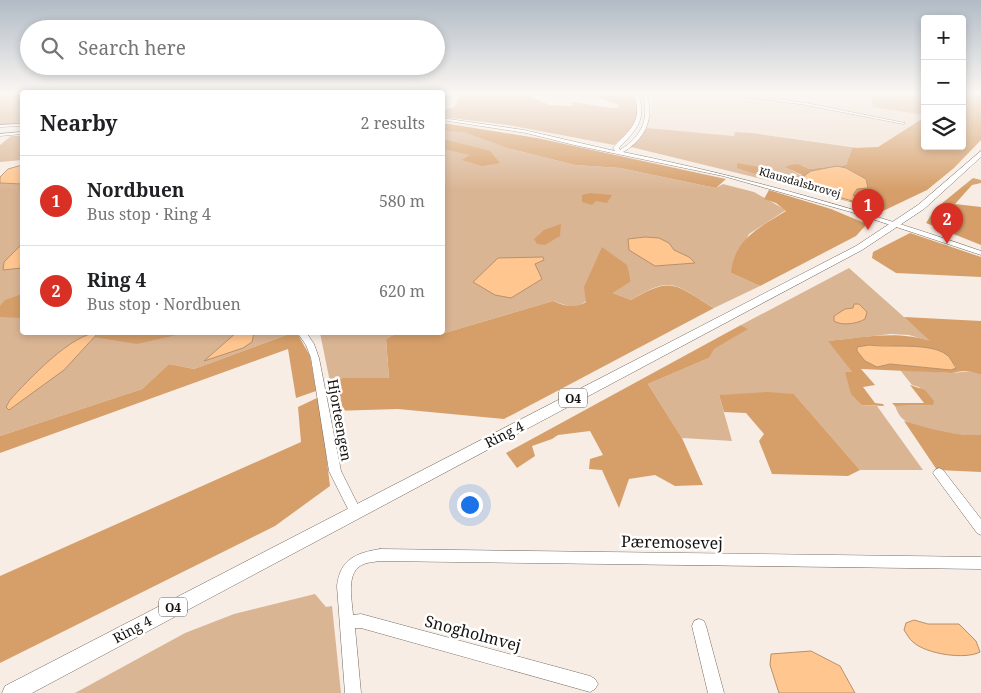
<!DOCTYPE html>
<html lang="en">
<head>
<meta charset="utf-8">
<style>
  :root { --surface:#fff; --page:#f2f2f2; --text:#202124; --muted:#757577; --line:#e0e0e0; --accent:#d93025 }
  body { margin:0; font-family:"Noto Serif",serif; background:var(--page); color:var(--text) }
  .controls { position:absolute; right:15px; top:15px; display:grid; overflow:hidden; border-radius:5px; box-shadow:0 2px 8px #0003 }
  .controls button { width:45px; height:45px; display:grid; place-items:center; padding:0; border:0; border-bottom:1px solid var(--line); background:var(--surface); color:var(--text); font:25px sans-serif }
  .you { position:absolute; left:469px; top:504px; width:18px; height:18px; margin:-12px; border:4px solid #fff; border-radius:50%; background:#1a73e8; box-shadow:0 0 0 8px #1a73e833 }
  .badge { display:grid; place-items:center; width:32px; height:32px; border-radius:50%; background:var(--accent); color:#fff; font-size:16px; font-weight:700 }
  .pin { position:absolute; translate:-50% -41px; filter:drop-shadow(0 1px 2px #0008) }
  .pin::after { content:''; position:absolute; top:26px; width:18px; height:15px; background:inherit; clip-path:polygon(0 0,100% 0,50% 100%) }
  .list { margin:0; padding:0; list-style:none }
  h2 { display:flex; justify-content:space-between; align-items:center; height:65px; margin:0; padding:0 20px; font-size:21px }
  h2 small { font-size:16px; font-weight:400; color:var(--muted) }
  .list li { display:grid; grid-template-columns:32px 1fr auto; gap:15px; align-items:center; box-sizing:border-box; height:90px; padding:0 20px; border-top:1px solid var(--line) }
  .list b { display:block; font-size:19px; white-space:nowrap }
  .list p { margin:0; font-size:16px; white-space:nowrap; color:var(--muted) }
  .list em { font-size:16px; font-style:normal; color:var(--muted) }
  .icon { flex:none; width:28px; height:28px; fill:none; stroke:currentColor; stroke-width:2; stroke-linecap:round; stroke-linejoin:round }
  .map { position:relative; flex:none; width:981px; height:693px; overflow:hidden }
  .search { position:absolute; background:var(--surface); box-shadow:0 2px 8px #0003; left:20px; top:20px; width:425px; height:55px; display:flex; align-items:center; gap:12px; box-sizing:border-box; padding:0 18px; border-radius:28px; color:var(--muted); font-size:19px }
  .panel { position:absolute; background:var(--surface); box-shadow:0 2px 8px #0003; left:20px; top:90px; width:425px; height:245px; border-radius:5px }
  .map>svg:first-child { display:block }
  .built { fill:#efdfd0 }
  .green { fill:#dab594 }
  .forest { fill:#d69f6a; fill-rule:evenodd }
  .water { fill:#ffc690; stroke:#b9906a }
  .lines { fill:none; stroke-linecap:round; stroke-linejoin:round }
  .minor-casing { stroke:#746b63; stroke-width:1 }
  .major-casing { stroke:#746b63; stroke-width:1 }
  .minor { fill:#fff; fill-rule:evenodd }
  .major { fill:#fff; fill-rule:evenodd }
  .labels { text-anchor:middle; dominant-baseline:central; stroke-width:5; stroke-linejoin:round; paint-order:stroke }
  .far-street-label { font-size:11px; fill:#161310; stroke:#fff }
  .shield { fill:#fff; stroke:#5c5a58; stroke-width:1 }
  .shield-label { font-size:12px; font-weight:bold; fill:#161310 }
  .street-label { font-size:14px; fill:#161310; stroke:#fff }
  .near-street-label { font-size:16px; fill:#161310; stroke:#fff }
</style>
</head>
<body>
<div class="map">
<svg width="981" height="693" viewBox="0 0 981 693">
  <rect width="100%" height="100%" fill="#f7ede4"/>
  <path class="built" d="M649 93H925V117L878 147 869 149 752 133 735 132 734 136 647 128 652 110Z"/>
  <path class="green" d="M10 93H22V121L16 124 0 125V95Z
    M462 93H555V96L538 95 532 98 550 105 572 106V102L612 108H618L619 105 597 97 596 94 634 93C644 119 633 128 614 145L508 125 443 117 442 110 454 107Z
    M862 93H925V115L873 107 871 94Z
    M443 127H454L507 148 575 165 620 168 716 188 723 184 754 192 786 210 749 234 731 273 760 286 714 308C675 285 673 274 631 300L613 293 631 280 628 272 579 306H568L553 301 441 334 439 333 442 332Z
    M647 128 734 136 735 132 752 133 858 148H852L846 165 809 169 802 165 786 167 802 176 797 178 807 185 799 188 631 147Z
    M11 136H22V160L0 162V145Z
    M0 183 22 184V332L292 333 194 369 169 364 142 389 0 436Z
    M849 268 932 342 909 335 891 334 829 341 853 373 845 372 862 405 877 406 923 470H860L794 394 719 395 732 441 682 438 648 384 709 358 713 349 747 329 741 325Z
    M320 333H397L386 339 389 378H342L331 387Z
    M900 370 952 373 972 371 981 375V435C964 436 915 431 903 419 899 416 897 411 895 406L933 405 919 387 912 385Z
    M315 594 326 607 332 606 341 693H75L185 633 234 614Z"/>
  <path class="forest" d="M962 93H981V140L954 168 927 190 883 211 799 188 807 185 796 178 802 175 785 167C795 163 800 163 809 169L846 165 852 148 878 147 925 117V146H962ZM837 166 846 168 866 179 868 188 857 189 853 196 860 201H849L811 190V171Z
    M443 123 537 138 726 179 716 188 620 168 575 165 507 148 464 132 444 131 443 136Z
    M443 139 490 151 500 163 482 166 462 160 470 155 443 149Z
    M737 163 759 167 784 177 782 180 766 177 737 168Z
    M973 178 981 180V183L972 185 955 204 981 207V245L926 223 935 209Z
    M769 190 831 209 867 224 856 236 760 286 731 273C734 239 760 227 786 211L776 203 764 199Z
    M590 193 612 195 607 203 596 201 592 205 582 202V195Z
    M561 224 560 236 545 245 537 244 534 239 544 230Z
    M910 233 981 257V277L896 273 872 258 873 252Z
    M602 247 627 265 631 281 613 293 631 300C673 275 675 285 714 308L504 419 398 409 332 411 331 387 342 378H389L386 339 397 333 441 334 553 301C565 306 574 309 586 302L584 287Z
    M22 294V318L0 317V306L5 300Z
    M904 317 981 321V375C970 370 964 370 952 373L861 369 875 385 863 387 875 403 883 404 884 406 862 405 851 394 845 372H852L828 341C865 338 894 330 930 341ZM869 345C889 348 936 342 949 358 952 360 953 364 956 367L951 370 890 364 877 367Z
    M741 325 748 329 714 349 709 358 648 384 682 438 703 485 675 486 655 475 629 479 619 508 602 470 589 469 590 459 603 455 590 431 558 435 552 439 532 446 535 456 517 468 506 453Z
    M70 333H185L137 344Z
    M292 333H297L310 356 316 391 296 398 288 349 0 453V436L142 389 169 364 194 369Z
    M910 385 925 390 934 401 933 405 895 406 892 403H924Z
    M768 392 794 394 860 470 848 476 772 474 759 441 764 434 746 413 724 412 719 395Z
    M319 397 330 486 275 526 0 663V576L301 442 298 407Z
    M904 421C930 429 954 436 981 435V472L937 470Z"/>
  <path class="water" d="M22 165V184L0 183V177L8 169Z
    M837 166 846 168 866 179 868 188 857 189 853 195 860 201 859 203 811 189 804 180 805 175 811 171Z
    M645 237 659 238 669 243 674 250 689 257 695 263 655 266 629 250 628 239Z
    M22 244V268L3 270 4 262Z
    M543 257 544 260 535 264 542 279 511 298 495 295 473 282 498 258Z
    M854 304H859L867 312 865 319C857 324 841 326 834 321V316L845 309 853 308Z
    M237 332 254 333 252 342 243 348 204 361Z
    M98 333 64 370 9 410 6 407 10 400C27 381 73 332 98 333Z
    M869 345C890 348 931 342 947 355 951 358 953 364 956 368L951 370 890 364 877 367 865 361 857 351V347Z
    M914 620 928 624H959L976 641 980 652C965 660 926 654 913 642 909 639 907 634 904 630L906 623Z
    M811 651 840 666 855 693H779L770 665 771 654Z"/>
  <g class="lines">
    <g class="minor-casing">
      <path id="minor" d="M634 93H638C647 120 637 129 619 148L620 150C643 136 650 117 642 93H646C655 117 646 139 623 152 746 177 863 210 981 251V255L851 212 723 176 574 145 526 133 442 120V118L524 130 615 151 613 148C631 128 643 122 634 93Z
        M718 93H728L806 103 905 123 903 124 806 105Z
        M22 124V126L0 127V125Z
        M22 132V134L0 136V134Z
        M297 332H306L314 344 319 358 341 471 361 511 359 515 355 516 351 515 329 471 311 358 306 345Z
        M939 468 943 470 981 519V535L977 533 935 476 933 473 935 470Z
        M380 549 981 557V569L380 561C375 562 369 562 364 564 345 571 352 599 353 615L361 614 590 676 595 679 598 684 595 689 590 692 361 628H355L361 693H345L337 586C340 559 356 553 380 549Z
        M699 619 704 621 706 626 724 693H708L692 626 694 621Z"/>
    </g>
    <g class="major-casing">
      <path id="major" d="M981 151V157L924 209 862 250 32 693H2L5 686 856 246 918 205Z"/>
    </g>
    <use href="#minor" class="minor"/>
    <use href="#major" class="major"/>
  </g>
  <linearGradient id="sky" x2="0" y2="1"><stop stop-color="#b1bbc5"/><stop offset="0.49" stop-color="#fbf7f3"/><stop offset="1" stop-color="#fbf7f3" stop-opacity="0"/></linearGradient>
  <rect width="981" height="190" fill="url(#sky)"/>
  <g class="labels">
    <g class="far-street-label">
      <text transform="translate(800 182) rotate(16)">Klausdalsbrovej</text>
    </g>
    <g class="shield">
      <rect x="559" y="388.5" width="28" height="19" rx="4"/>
      <rect x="159" y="597.5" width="28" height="19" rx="4"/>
    </g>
    <g class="shield-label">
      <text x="573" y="398">O4</text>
      <text x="173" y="607">O4</text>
    </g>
    <g class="street-label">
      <text transform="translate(340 420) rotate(80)">Hjorteengen</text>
      <text transform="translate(504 434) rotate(-27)">Ring 4</text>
      <text transform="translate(132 629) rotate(-28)">Ring 4</text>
    </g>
    <g class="near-street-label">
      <text transform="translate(672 542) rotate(1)">Pæremosevej</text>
      <text transform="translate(473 633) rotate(15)">Snogholmvej</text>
    </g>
  </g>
</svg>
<div class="controls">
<button>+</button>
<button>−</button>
<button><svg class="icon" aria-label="layers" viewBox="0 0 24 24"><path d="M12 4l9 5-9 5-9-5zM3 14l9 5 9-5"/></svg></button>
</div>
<div class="you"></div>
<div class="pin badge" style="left:868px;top:230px">1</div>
<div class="pin badge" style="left:947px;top:244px">2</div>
<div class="search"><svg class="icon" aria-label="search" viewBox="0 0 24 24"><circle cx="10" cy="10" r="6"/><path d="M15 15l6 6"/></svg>Search here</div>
<section class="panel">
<h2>Nearby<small>2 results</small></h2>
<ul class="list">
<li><span class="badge">1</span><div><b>Nordbuen</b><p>Bus stop · Ring 4</p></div><em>580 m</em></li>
<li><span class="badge">2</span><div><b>Ring 4</b><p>Bus stop · Nordbuen</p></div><em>620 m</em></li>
</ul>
</section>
</div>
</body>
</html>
